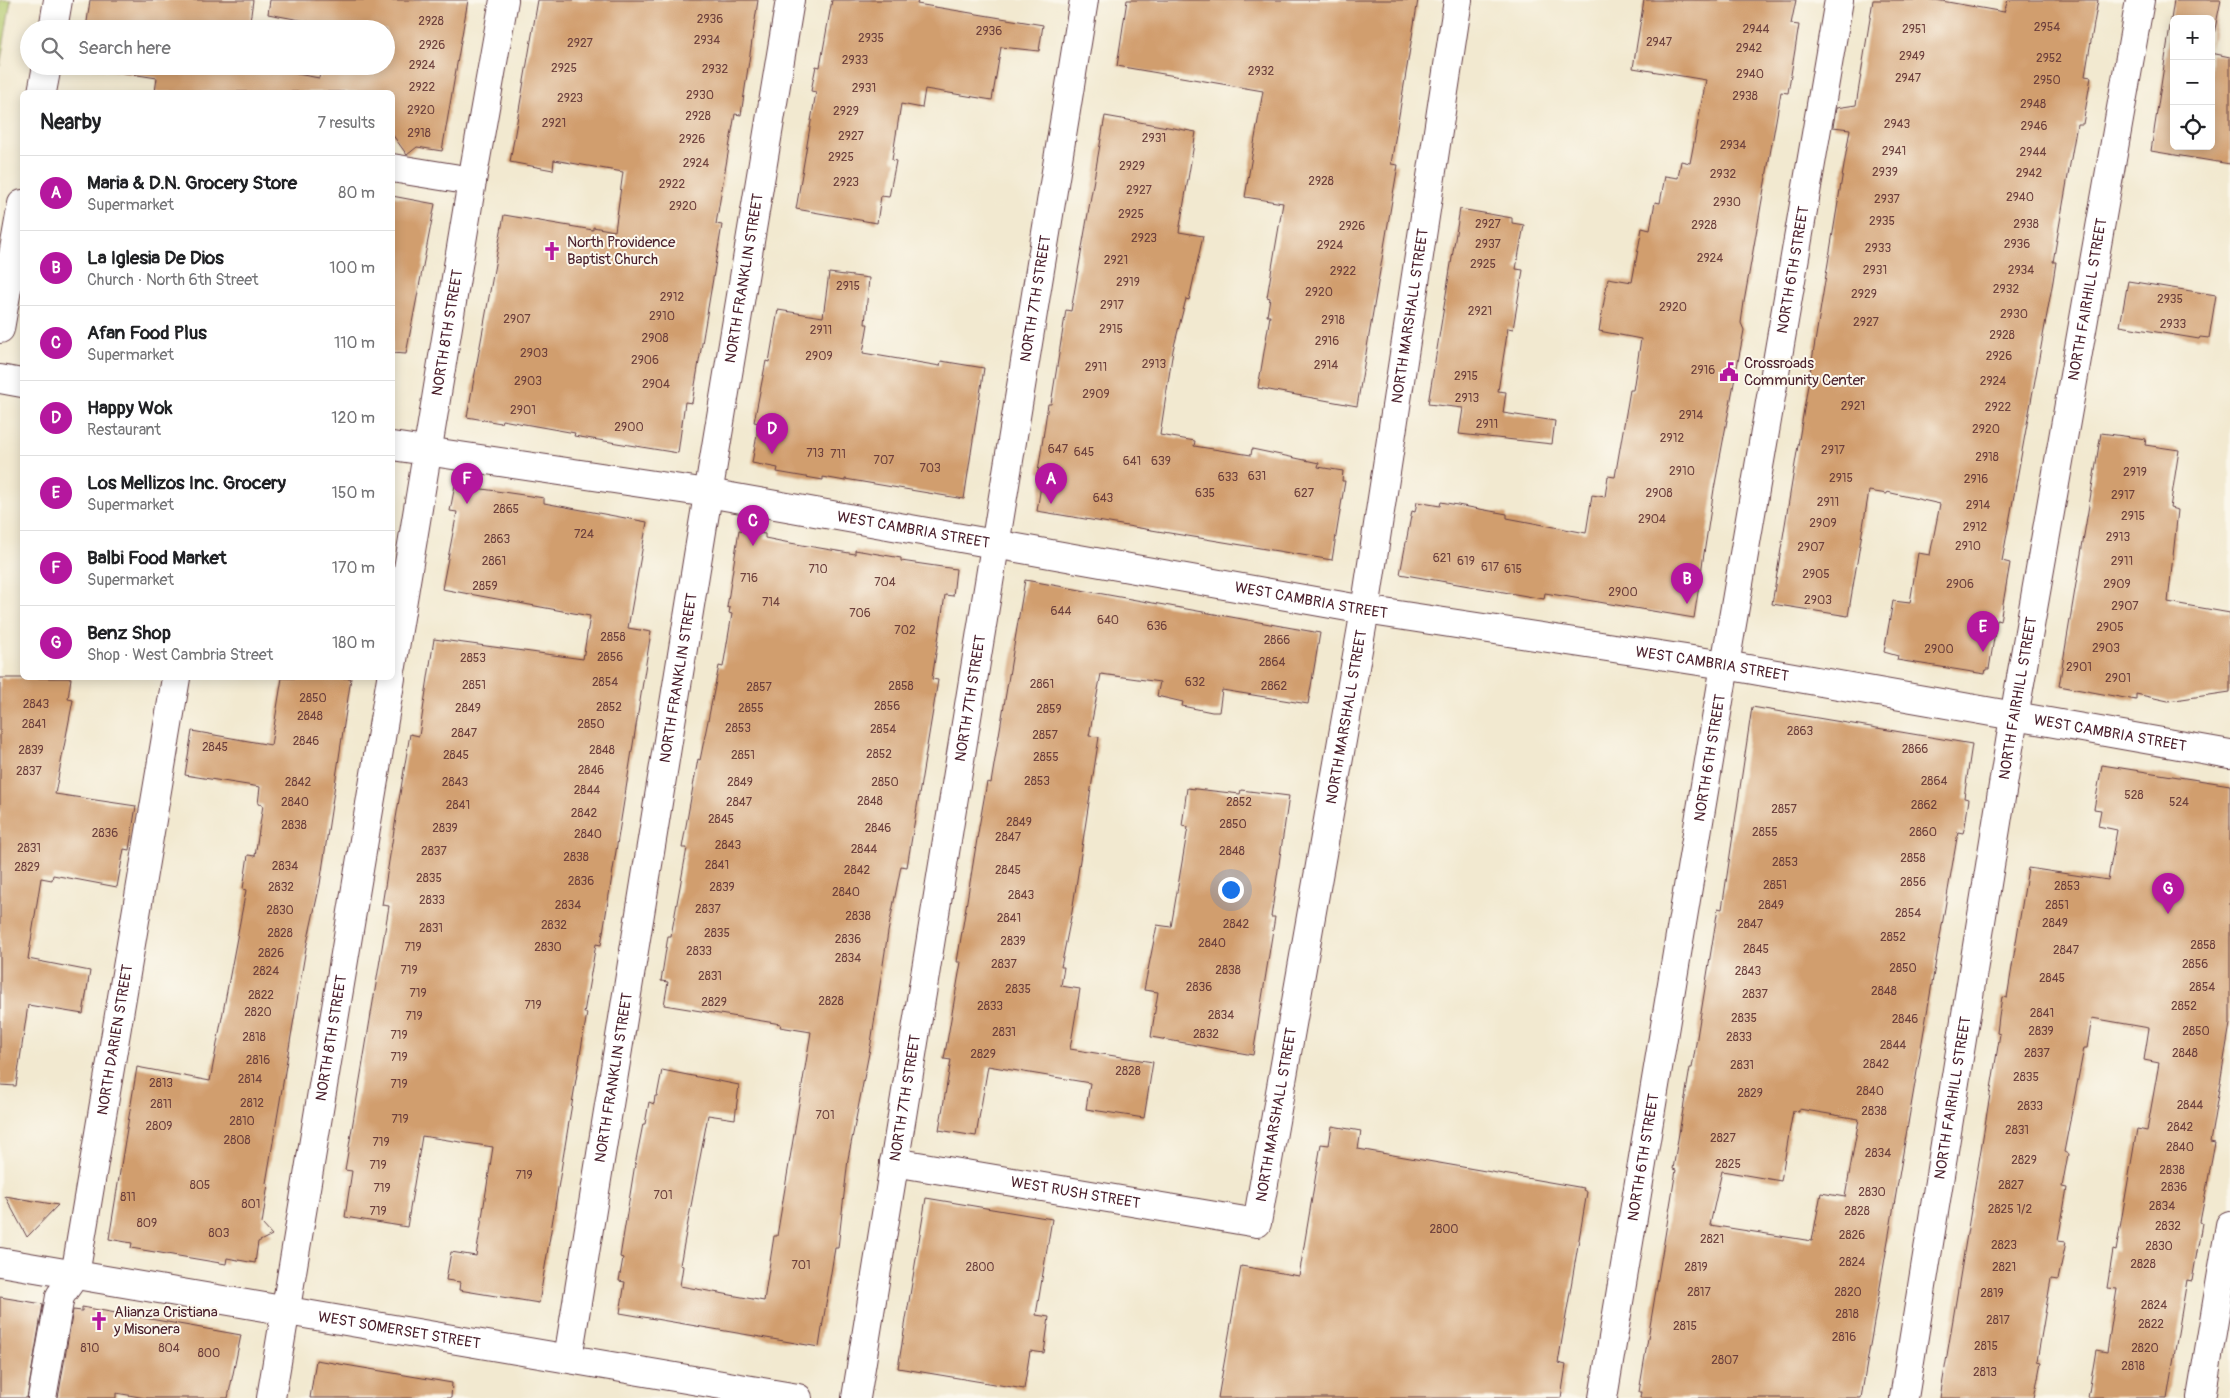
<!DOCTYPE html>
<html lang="en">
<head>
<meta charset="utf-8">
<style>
  :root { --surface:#fff; --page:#f2f2f2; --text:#202124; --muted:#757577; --line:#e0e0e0; --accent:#b5179e }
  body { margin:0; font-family:Pangolin,sans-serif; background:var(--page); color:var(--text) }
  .controls { position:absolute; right:15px; top:15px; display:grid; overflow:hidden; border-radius:8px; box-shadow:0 2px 12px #0003 }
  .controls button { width:45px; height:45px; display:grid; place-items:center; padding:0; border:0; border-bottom:1px solid var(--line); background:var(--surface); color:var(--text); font:25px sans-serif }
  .you { position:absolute; left:1230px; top:889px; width:18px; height:18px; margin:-12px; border:4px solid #fff; border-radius:50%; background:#1a73e8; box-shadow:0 0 0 8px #1a73e833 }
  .badge { display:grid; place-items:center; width:32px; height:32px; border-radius:50%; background:var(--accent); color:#fff; font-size:16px; font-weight:700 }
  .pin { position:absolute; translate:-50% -41px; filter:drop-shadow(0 1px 2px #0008) }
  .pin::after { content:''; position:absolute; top:26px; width:18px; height:15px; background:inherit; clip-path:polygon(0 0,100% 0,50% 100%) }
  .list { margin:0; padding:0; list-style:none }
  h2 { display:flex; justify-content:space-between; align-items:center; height:65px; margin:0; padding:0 20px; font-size:21px }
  h2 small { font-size:16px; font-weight:400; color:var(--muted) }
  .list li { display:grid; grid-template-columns:32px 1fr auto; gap:15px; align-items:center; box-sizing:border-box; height:75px; padding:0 20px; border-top:1px solid var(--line) }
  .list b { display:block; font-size:19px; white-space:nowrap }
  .list p { margin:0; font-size:16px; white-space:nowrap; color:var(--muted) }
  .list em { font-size:16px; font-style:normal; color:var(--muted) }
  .icon { flex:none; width:28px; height:28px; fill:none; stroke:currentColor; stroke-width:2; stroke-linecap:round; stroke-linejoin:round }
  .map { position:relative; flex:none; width:2230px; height:1398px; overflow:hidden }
  .search { position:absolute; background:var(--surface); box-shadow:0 2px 12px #0003; left:20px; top:20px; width:375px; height:55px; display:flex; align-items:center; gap:12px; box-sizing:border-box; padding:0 18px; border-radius:28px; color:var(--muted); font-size:19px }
  .panel { position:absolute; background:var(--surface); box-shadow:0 2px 12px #0003; left:20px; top:90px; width:375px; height:590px; border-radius:8px }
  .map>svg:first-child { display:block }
  .green { fill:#b4cb70; stroke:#7f754e }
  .building { fill:#d19e6e; fill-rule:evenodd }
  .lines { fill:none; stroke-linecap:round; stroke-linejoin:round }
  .minor-casing { stroke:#633d44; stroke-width:30 }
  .minor { stroke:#fff; stroke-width:28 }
  .labels { text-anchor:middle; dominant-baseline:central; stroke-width:4; stroke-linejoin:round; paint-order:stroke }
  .number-label { font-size:12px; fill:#6c3f3c }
  .poi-label { font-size:15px; fill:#4a1f2b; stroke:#fbf7ec; text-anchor:start }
  .street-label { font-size:15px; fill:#4a1f2b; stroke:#fbf7ec }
</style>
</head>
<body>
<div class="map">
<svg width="2230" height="1398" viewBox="0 0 2230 1398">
  <rect width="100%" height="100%" fill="#fbf7ec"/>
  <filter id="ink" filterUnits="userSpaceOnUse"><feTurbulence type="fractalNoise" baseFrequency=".02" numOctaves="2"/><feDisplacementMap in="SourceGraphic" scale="10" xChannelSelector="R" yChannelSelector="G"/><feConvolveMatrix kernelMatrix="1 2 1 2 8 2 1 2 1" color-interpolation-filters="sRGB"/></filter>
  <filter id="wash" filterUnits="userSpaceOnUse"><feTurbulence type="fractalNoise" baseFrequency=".0096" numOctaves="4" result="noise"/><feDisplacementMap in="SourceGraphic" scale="20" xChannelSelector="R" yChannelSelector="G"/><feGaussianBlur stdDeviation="1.12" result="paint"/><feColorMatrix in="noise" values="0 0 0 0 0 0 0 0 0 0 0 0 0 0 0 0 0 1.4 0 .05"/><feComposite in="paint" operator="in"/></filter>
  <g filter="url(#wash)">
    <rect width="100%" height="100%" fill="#f2e9d0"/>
    <path class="green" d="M0 0H11L0 66Z"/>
    <g id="blocks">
      <path class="building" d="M90 0H253L249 29H86Z
        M270 0H468L442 151 417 147 407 155 392 134V92H155L157 78 86 67 254 66 319 78 321 66H386V29H326L327 25 268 14Z
        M538 0H758L741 115 735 114 723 182 716 224 722 225 692 403 685 402 678 453 574 436 575 433 502 420 501 423 467 417 504 215 593 230V227L615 231 623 172 554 160 553 170 510 162Z
        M832 0H918L917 4 1043 25 1039 51 1001 47 992 100 925 89 922 108 901 104 892 160 896 161 889 197 881 196 877 223 796 209 816 92 811 91 816 66 820 67Z
        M1127 0H1418L1391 164 1398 165 1357 406 1258 388 1270 316H1267L1270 298 1267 297 1283 203 1245 197 1263 91 1117 66Z
        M1644 0H1796L1791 24 1799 25 1788 93 1781 92 1744 302 1741 323 1744 330 1714 489 1694 618 1545 593 1544 599 1400 574 1412 511 1415 512 1417 502 1440 506 1441 502 1507 514V518L1586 533 1592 495 1605 497 1608 476 1615 477 1630 390H1633L1641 339 1599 331 1608 278 1632 282 1642 228 1650 230 1655 202 1660 203 1665 176 1678 178 1681 161 1690 163 1706 80 1633 68Z
        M1873 0H1936L2004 12 2008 0H2098L2085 76 2091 77 2083 124H2077L2053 262H2056L2053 281 2002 561 2010 563 2000 621 1997 620 1989 669H1986L1985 674 1897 660 1898 656 1884 652 1893 601 1910 603 1918 553 1930 555 1940 504 1887 492V494L1869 491 1848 616 1772 604 1850 129 1833 127 1836 108 1856 105Z
        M2174 0H2221L2211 48V19H2174V146H2211V53L2230 57V164L2151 151Z
        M1105 116 1196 132 1179 232 1203 236 1189 300 1186 299 1173 350 1160 435 1195 441 1194 446 1251 455 1252 449 1319 463 1318 467 1343 471 1342 481H1345L1332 560 1037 511 1043 473 1038 472 1048 404H1051L1066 310 1071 311Z
        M392 196 435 204 406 354 392 353Z
        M1460 209 1512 218V223L1524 225 1516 269 1523 270 1513 329 1508 328 1498 391 1506 392 1503 413 1555 421 1552 444 1459 434 1463 408 1428 404Z
        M829 273 869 278 865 324H868L863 353 940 366 941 361 984 368 964 499 845 479V481L823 477V480L777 472 778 468 752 463 759 423 754 422 766 361 769 362 778 310 823 317Z
        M2128 281 2216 295 2209 338 2200 337 2199 339 2120 326Z
        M2101 433 2146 439 2145 445 2179 450 2170 508 2178 510 2168 602 2230 613V692L2168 701 2136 694V700L2059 686Z
        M455 485 544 498V503L647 522 628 628 651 632 601 945 596 944 584 1013H587L539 1303 459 1290 460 1282 446 1280 451 1252 476 1256 493 1147 422 1136 407 1227 345 1217 352 1171 345 1170 389 906 382 905 394 830 410 734 419 736 434 639 583 659 590 616 442 589 457 512 450 511Z
        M739 530 765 534V538L790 543 855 554V550L901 558V561L956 569 953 596 945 595 932 679 938 680 907 867 901 866 888 932 871 1043 848 1159 838 1248H835L819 1347 620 1313 625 1282 619 1281 623 1258 620 1257 634 1170 643 1124H645L649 1102 654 1104 655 1096H657L662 1070 739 1085 735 1119 708 1115 680 1265 683 1266 680 1286 764 1301 774 1236H777L811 1032 780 1027 781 1024 664 1005 668 982 661 981 668 936H671L687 848H682L698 759 700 760 719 666 723 667 732 614 729 613 730 608 727 607Z
        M1025 580 1320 633 1308 704 1222 690 1219 712H1212L1182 706 1183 702 1157 696 1160 682 1101 674 1089 736 1099 737 1072 912 1061 967H1064L1061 986 1080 989 1070 1049 1153 1062 1144 1118 1086 1109 1090 1083 988 1066 976 1136 939 1130 951 1060 944 1059 961 962H957L979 827 987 782 991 783Z
        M0 678H71L68 699 73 700 55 794 136 806 129 850 124 849 117 887 53 875 52 880 41 878 28 959 90 971 83 1014 28 1005 16 1086 0 1085Z
        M282 678H351L320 884 306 948 266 1183 268 1184 262 1224 272 1235 258 1242 255 1263 227 1258 226 1264 131 1248 132 1243 109 1239 137 1067 210 1081 246 890 243 889 248 855 255 856 263 805 258 804 260 787 185 775 192 731 271 745Z
        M1752 707 1972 744 1964 798 1969 799 1965 826 1963 833 1958 832 1861 1398H1640L1641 1392H1639L1676 1170 1673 1169 1690 1068H1692L1718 908 1722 909ZM1799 1109 1859 1119 1845 1197 1821 1193 1812 1241 1710 1225 1722 1171 1781 1181 1793 1111 1799 1112Z
        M2102 765 2230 785V1024L2210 1142 2215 1143 2200 1222 2202 1223 2192 1281 2187 1280 2167 1398H2088L2096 1350 2107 1352 2117 1289 2107 1288 2113 1250 2116 1251 2137 1129 2147 1131 2159 1063 2144 1060 2149 1028 2092 1018 2087 1048H2084L2064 1152 2068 1154 2062 1187 2067 1188 2058 1241 2066 1242 2058 1280 2051 1279 2037 1361 2041 1362 2034 1398H1940L2000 1034 1997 1033 1999 1016 2002 997 2007 998 2028 868 2108 880 2117 830 2098 826 2101 810 2094 809Z
        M1187 788 1240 794 1241 790 1289 796 1271 917H1275L1253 1055 1151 1037 1158 992 1144 990 1157 925 1171 927 1188 827 1182 826Z
        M1332 1126 1361 1131 1358 1149 1584 1188 1583 1190 1587 1192 1558 1363 1566 1365 1561 1398H1218L1241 1266 1299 1276 1321 1144 1329 1145Z
        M5 1196 58 1205 27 1237Z
        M926 1198 1052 1219 1036 1315 1049 1317 1044 1353 1030 1351 1024 1389 898 1368Z
        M0 1297 43 1304 27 1398H0Z
        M82 1307 241 1335 228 1398H146L116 1393V1398H58L73 1310 82 1311Z
        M316 1360 452 1383 451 1398H310Z"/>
    </g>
  </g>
  <g filter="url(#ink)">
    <use href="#blocks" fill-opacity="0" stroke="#633d44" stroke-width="1"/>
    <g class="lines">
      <g class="minor-casing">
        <g id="minor">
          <path d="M53 29 58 0"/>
          <path d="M42 92 47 66"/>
          <path d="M392 168 472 181"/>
          <path d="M0 329 22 204"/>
          <path d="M0 379 22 383"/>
          <path id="s1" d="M392 446 708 493 1365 610 1725 665 2230 754"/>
          <path id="s2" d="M392 666 472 181 504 0"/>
          <path id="s3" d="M894 1162 1257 1223 1365 610 1458 0"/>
          <path id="s4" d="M0 1262 798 1398"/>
          <path id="s5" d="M568 1358 703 525 790 0"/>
          <path id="s6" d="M42 1398 60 1296 75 1275 176 678"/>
          <path id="s7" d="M271 1398 391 678"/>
          <path id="s8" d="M856 1398 1084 0"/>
          <path id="s9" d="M1603 1398 1725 665 1839 0"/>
          <path id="s10" d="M1904 1398 2014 717 2140 0"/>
          <path d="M2201 1398 2230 1225"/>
        </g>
      </g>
      <use href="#minor" class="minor"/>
    </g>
  </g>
  <defs>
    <g id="church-bare" transform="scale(1.5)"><path d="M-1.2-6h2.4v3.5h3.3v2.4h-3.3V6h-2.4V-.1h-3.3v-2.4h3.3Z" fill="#b5179e" stroke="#fbf7ec" stroke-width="2.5" paint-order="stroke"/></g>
    <g id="civic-bare" transform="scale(1.5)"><path d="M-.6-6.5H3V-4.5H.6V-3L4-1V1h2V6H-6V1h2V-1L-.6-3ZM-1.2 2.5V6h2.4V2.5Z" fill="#b5179e" stroke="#fbf7ec" stroke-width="2.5" paint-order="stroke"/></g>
  </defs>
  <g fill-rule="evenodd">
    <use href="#church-bare" x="552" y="251"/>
    <use href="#civic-bare" x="1729" y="372"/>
    <use href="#church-bare" x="99" y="1321"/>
  </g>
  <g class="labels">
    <g class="number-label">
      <text x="710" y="19">2936</text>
      <text x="431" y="21">2928</text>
      <text x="2047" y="27">2954</text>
      <text x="1756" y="29">2944</text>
      <text x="1914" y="29">2951</text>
      <text x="989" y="31">2936</text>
      <text x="871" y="38">2935</text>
      <text x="707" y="40">2934</text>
      <text x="1659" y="42">2947</text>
      <text x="580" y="43">2927</text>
      <text x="432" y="45">2926</text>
      <text x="1749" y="48">2942</text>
      <text x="1912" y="56">2949</text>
      <text x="2049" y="58">2952</text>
      <text x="855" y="60">2933</text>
      <text x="422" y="65">2924</text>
      <text x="564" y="68">2925</text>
      <text x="715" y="69">2932</text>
      <text x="1261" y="71">2932</text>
      <text x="1750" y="74">2940</text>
      <text x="1908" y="78">2947</text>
      <text x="2047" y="80">2950</text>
      <text x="422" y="87">2922</text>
      <text x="864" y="88">2931</text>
      <text x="700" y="95">2930</text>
      <text x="1745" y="96">2938</text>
      <text x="570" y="98">2923</text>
      <text x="2033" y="104">2948</text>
      <text x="421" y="110">2920</text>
      <text x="846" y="111">2929</text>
      <text x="698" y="116">2928</text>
      <text x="554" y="123">2921</text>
      <text x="1897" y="124">2943</text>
      <text x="2034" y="126">2946</text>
      <text x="419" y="133">2918</text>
      <text x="851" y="136">2927</text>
      <text x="1154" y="138">2931</text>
      <text x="692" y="139">2926</text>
      <text x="1733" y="145">2934</text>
      <text x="1894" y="151">2941</text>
      <text x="2033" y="152">2944</text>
      <text x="841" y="157">2925</text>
      <text x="696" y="163">2924</text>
      <text x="1132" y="166">2929</text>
      <text x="1885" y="172">2939</text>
      <text x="2029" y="173">2942</text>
      <text x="1723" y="174">2932</text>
      <text x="1321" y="181">2928</text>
      <text x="846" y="182">2923</text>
      <text x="672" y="184">2922</text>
      <text x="1139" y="190">2927</text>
      <text x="2020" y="197">2940</text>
      <text x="1887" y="199">2937</text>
      <text x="1727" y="202">2930</text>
      <text x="683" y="206">2920</text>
      <text x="1131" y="214">2925</text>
      <text x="1882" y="221">2935</text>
      <text x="1488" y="224">2927</text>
      <text x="2026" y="224">2938</text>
      <text x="1704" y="225">2928</text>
      <text x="1352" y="226">2926</text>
      <text x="1144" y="238">2923</text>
      <text x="1488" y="244">2937</text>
      <text x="2017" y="244">2936</text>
      <text x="1330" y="245">2924</text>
      <text x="1878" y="248">2933</text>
      <text x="1710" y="258">2924</text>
      <text x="1116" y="260">2921</text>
      <text x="1483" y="264">2925</text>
      <text x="1875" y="270">2931</text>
      <text x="2021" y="270">2934</text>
      <text x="1343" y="271">2922</text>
      <text x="1128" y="282">2919</text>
      <text x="848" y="286">2915</text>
      <text x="2006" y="289">2932</text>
      <text x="1319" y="292">2920</text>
      <text x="1864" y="294">2929</text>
      <text x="672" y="297">2912</text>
      <text x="2170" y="299">2935</text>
      <text x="1112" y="305">2917</text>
      <text x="1673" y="307">2920</text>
      <text x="1480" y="311">2921</text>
      <text x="2014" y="314">2930</text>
      <text x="662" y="316">2910</text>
      <text x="517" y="319">2907</text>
      <text x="1333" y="320">2918</text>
      <text x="1866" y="322">2927</text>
      <text x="2173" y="324">2933</text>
      <text x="1111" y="329">2915</text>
      <text x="821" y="330">2911</text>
      <text x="2002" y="335">2928</text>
      <text x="655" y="338">2908</text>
      <text x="1327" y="341">2916</text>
      <text x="534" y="353">2903</text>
      <text x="819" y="356">2909</text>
      <text x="1999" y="356">2926</text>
      <text x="645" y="360">2906</text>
      <text x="1154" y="364">2913</text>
      <text x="1326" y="365">2914</text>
      <text x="1096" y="367">2911</text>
      <text x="1703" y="370">2916</text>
      <text x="1466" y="376">2915</text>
      <text x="528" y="381">2903</text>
      <text x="1993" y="381">2924</text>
      <text x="656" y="384">2904</text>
      <text x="1096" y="394">2909</text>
      <text x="1467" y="398">2913</text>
      <text x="1853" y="406">2921</text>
      <text x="1998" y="407">2922</text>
      <text x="523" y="410">2901</text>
      <text x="1691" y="415">2914</text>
      <text x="1487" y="424">2911</text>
      <text x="629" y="427">2900</text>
      <text x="1986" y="429">2920</text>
      <text x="1672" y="438">2912</text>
      <text x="1058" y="449">647</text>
      <text x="1833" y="450">2917</text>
      <text x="1084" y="452">645</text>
      <text x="815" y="453">713</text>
      <text x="838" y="454">711</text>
      <text x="1987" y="457">2918</text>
      <text x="884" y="460">707</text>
      <text x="1132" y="461">641</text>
      <text x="1161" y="461">639</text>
      <text x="930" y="468">703</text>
      <text x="1682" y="471">2910</text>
      <text x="2135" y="472">2919</text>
      <text x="1257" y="476">631</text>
      <text x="1228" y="477">633</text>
      <text x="1841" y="478">2915</text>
      <text x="1976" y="479">2916</text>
      <text x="1205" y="493">635</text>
      <text x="1304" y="493">627</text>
      <text x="1659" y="493">2908</text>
      <text x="2123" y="495">2917</text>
      <text x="1103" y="498">643</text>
      <text x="1828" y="502">2911</text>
      <text x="1978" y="505">2914</text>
      <text x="506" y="509">2865</text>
      <text x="2133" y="516">2915</text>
      <text x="1652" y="519">2904</text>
      <text x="1823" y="523">2909</text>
      <text x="1975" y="527">2912</text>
      <text x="584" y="534">724</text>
      <text x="2118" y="537">2913</text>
      <text x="497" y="539">2863</text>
      <text x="1968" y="546">2910</text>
      <text x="1811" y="547">2907</text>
      <text x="1442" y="558">621</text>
      <text x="494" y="561">2861</text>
      <text x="1466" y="561">619</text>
      <text x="2122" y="561">2911</text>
      <text x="1490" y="567">617</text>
      <text x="818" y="569">710</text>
      <text x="1513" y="569">615</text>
      <text x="1816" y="574">2905</text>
      <text x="749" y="578">716</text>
      <text x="885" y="582">704</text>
      <text x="1960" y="584">2906</text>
      <text x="2117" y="584">2909</text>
      <text x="485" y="586">2859</text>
      <text x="1623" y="592">2900</text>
      <text x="1818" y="600">2903</text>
      <text x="771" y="602">714</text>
      <text x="2125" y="606">2907</text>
      <text x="1061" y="611">644</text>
      <text x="860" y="613">706</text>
      <text x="1108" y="620">640</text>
      <text x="1157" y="626">636</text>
      <text x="2110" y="627">2905</text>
      <text x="905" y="630">702</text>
      <text x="613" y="637">2858</text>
      <text x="1277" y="640">2866</text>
      <text x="2106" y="648">2903</text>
      <text x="1939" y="649">2900</text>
      <text x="610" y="657">2856</text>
      <text x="473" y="658">2853</text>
      <text x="1272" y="662">2864</text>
      <text x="2079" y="667">2901</text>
      <text x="2118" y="678">2901</text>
      <text x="605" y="682">2854</text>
      <text x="1195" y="682">632</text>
      <text x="1042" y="684">2861</text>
      <text x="474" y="685">2851</text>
      <text x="901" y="686">2858</text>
      <text x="1274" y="686">2862</text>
      <text x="759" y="687">2857</text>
      <text x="313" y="698">2850</text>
      <text x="36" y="704">2843</text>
      <text x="887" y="706">2856</text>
      <text x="609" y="707">2852</text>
      <text x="468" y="708">2849</text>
      <text x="751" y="708">2855</text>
      <text x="1049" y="709">2859</text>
      <text x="310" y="716">2848</text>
      <text x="34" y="724">2841</text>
      <text x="591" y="724">2850</text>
      <text x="738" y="728">2853</text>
      <text x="883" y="729">2854</text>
      <text x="1800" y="731">2863</text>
      <text x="464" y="733">2847</text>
      <text x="1045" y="735">2857</text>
      <text x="306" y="741">2846</text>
      <text x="215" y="747">2845</text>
      <text x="1915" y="749">2866</text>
      <text x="31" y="750">2839</text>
      <text x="602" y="750">2848</text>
      <text x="879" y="754">2852</text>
      <text x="456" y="755">2845</text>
      <text x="743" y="755">2851</text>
      <text x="1046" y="757">2855</text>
      <text x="591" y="770">2846</text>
      <text x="29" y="771">2837</text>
      <text x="1037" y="781">2853</text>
      <text x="1934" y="781">2864</text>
      <text x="298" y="782">2842</text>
      <text x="455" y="782">2843</text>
      <text x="740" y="782">2849</text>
      <text x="885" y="782">2850</text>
      <text x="587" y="790">2844</text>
      <text x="2134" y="795">528</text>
      <text x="870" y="801">2848</text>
      <text x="295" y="802">2840</text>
      <text x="739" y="802">2847</text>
      <text x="1239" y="802">2852</text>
      <text x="2179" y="802">524</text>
      <text x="458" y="805">2841</text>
      <text x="1924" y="805">2862</text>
      <text x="1784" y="809">2857</text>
      <text x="584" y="813">2842</text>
      <text x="721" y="819">2845</text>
      <text x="1019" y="822">2849</text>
      <text x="1233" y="824">2850</text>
      <text x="294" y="825">2838</text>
      <text x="445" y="828">2839</text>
      <text x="878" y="828">2846</text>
      <text x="1765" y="832">2855</text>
      <text x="1923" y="832">2860</text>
      <text x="105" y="833">2836</text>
      <text x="588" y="834">2840</text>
      <text x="1008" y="837">2847</text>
      <text x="728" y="845">2843</text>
      <text x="29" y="848">2831</text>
      <text x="864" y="849">2844</text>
      <text x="434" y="851">2837</text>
      <text x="1232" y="851">2848</text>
      <text x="576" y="857">2838</text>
      <text x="1913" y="858">2858</text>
      <text x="1785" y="862">2853</text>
      <text x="717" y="865">2841</text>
      <text x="285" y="866">2834</text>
      <text x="27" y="867">2829</text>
      <text x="857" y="870">2842</text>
      <text x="1008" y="870">2845</text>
      <text x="429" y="878">2835</text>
      <text x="581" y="881">2836</text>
      <text x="1913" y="882">2856</text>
      <text x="1775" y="885">2851</text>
      <text x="2067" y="886">2853</text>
      <text x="281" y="887">2832</text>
      <text x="722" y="887">2839</text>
      <text x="846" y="892">2840</text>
      <text x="1021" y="895">2843</text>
      <text x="432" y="900">2833</text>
      <text x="568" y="905">2834</text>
      <text x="1771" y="905">2849</text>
      <text x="2057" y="905">2851</text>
      <text x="708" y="909">2837</text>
      <text x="280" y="910">2830</text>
      <text x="1908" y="913">2854</text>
      <text x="858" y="916">2838</text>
      <text x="1009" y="918">2841</text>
      <text x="2055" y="923">2849</text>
      <text x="1236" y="924">2842</text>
      <text x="1750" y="924">2847</text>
      <text x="554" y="925">2832</text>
      <text x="431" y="928">2831</text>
      <text x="280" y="933">2828</text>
      <text x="717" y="933">2835</text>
      <text x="1893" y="937">2852</text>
      <text x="848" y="939">2836</text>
      <text x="1013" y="941">2839</text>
      <text x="1212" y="943">2840</text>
      <text x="2203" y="945">2858</text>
      <text x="413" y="947">719</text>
      <text x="548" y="947">2830</text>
      <text x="1756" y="949">2845</text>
      <text x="2066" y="950">2847</text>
      <text x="699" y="951">2833</text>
      <text x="271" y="953">2826</text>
      <text x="848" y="958">2834</text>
      <text x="1004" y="964">2837</text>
      <text x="2195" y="964">2856</text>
      <text x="1903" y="968">2850</text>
      <text x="409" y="970">719</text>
      <text x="1228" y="970">2838</text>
      <text x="266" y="971">2824</text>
      <text x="1748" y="971">2843</text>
      <text x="710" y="976">2831</text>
      <text x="2052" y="978">2845</text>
      <text x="1199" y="987">2836</text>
      <text x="2202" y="987">2854</text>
      <text x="1018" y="989">2835</text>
      <text x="1884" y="991">2848</text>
      <text x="418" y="993">719</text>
      <text x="1755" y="994">2837</text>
      <text x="261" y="995">2822</text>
      <text x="831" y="1001">2828</text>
      <text x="714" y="1002">2829</text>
      <text x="533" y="1005">719</text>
      <text x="990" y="1006">2833</text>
      <text x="2184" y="1006">2852</text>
      <text x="258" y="1012">2820</text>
      <text x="2042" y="1013">2841</text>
      <text x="1221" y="1015">2834</text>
      <text x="414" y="1016">719</text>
      <text x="1744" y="1018">2835</text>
      <text x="1905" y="1019">2846</text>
      <text x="2041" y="1031">2839</text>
      <text x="2196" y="1031">2850</text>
      <text x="1004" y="1032">2831</text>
      <text x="1206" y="1034">2832</text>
      <text x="399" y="1035">719</text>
      <text x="254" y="1037">2818</text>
      <text x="1739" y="1037">2833</text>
      <text x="1893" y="1045">2844</text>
      <text x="2037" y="1053">2837</text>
      <text x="2185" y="1053">2848</text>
      <text x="983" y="1054">2829</text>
      <text x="399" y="1057">719</text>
      <text x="258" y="1060">2816</text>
      <text x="1876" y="1064">2842</text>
      <text x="1742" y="1065">2831</text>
      <text x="1128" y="1071">2828</text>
      <text x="2026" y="1077">2835</text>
      <text x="250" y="1079">2814</text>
      <text x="161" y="1083">2813</text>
      <text x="399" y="1084">719</text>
      <text x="1870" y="1091">2840</text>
      <text x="1750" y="1093">2829</text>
      <text x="252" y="1103">2812</text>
      <text x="161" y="1104">2811</text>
      <text x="2190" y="1105">2844</text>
      <text x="2030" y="1106">2833</text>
      <text x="1874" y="1111">2838</text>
      <text x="825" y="1115">701</text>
      <text x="400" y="1119">719</text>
      <text x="242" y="1121">2810</text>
      <text x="159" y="1126">2809</text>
      <text x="2180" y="1127">2842</text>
      <text x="2017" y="1130">2831</text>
      <text x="1723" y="1138">2827</text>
      <text x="237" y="1140">2808</text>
      <text x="381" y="1142">719</text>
      <text x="2180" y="1147">2840</text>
      <text x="1878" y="1153">2834</text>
      <text x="2024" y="1160">2829</text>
      <text x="1728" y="1164">2825</text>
      <text x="378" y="1165">719</text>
      <text x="2172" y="1170">2838</text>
      <text x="524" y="1175">719</text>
      <text x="200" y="1185">805</text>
      <text x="2011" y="1185">2827</text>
      <text x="2174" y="1187">2836</text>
      <text x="382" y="1188">719</text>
      <text x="1872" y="1192">2830</text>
      <text x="663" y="1195">701</text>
      <text x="128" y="1197">811</text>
      <text x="251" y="1204">801</text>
      <text x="2162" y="1206">2834</text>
      <text x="2010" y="1209">2825 1/2</text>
      <text x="378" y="1211">719</text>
      <text x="1857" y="1211">2828</text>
      <text x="147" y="1223">809</text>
      <text x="2168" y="1226">2832</text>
      <text x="1444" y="1229">2800</text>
      <text x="219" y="1233">803</text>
      <text x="1852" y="1235">2826</text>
      <text x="1712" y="1239">2821</text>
      <text x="2004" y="1245">2823</text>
      <text x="2159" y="1246">2830</text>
      <text x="1852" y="1262">2824</text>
      <text x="2143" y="1264">2828</text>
      <text x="801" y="1265">701</text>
      <text x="980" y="1267">2800</text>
      <text x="1696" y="1267">2819</text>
      <text x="2004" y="1267">2821</text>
      <text x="1699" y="1292">2817</text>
      <text x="1848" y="1292">2820</text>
      <text x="1992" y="1293">2819</text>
      <text x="2154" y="1305">2824</text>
      <text x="1847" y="1314">2818</text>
      <text x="1998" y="1320">2817</text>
      <text x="2151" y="1324">2822</text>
      <text x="1685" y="1326">2815</text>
      <text x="1844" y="1337">2816</text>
      <text x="1986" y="1346">2815</text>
      <text x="90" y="1348">810</text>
      <text x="169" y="1348">804</text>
      <text x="2145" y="1348">2820</text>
      <text x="209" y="1353">800</text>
      <text x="1725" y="1360">2807</text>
      <text x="2133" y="1366">2818</text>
      <text x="1985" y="1372">2813</text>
    </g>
    <g class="poi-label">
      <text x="567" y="242">North Providence<tspan x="567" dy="17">Baptist Church</tspan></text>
      <text x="1744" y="363">Crossroads<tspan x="1744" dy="17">Community Center</tspan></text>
      <text x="114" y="1312">Alianza Cristiana<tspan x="114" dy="17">y Misonera</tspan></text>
    </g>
    <g class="street-label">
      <text stroke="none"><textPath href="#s9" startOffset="1144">NORTH 6TH STREET</textPath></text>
      <text stroke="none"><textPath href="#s5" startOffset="1094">NORTH FRANKLIN STREET</textPath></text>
      <text stroke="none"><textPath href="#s8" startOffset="1114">NORTH 7TH STREET</textPath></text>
      <text stroke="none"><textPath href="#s10" startOffset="1114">NORTH FAIRHILL STREET</textPath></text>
      <text stroke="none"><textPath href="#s3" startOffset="1288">NORTH MARSHALL STREET</textPath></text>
      <text stroke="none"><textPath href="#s2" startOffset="338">NORTH 8TH STREET</textPath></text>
      <text stroke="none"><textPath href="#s1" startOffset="528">WEST CAMBRIA STREET</textPath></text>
      <text stroke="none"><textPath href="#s1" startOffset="932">WEST CAMBRIA STREET</textPath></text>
      <text stroke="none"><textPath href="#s1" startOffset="1338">WEST CAMBRIA STREET</textPath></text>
      <text stroke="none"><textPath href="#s5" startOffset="689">NORTH FRANKLIN STREET</textPath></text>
      <text stroke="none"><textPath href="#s10" startOffset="709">NORTH FAIRHILL STREET</textPath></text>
      <text stroke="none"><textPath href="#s8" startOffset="709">NORTH 7TH STREET</textPath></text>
      <text stroke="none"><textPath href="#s3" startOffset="882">NORTH MARSHALL STREET</textPath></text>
      <text stroke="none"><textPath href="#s1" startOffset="1742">WEST CAMBRIA STREET</textPath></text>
      <text stroke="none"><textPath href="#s9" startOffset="649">NORTH 6TH STREET</textPath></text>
      <text stroke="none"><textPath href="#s7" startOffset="365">NORTH 8TH STREET</textPath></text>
      <text stroke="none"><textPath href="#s6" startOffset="368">NORTH DARIEN STREET</textPath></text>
      <text stroke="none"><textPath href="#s5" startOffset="284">NORTH FRANKLIN STREET</textPath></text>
      <text stroke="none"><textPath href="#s10" startOffset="304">NORTH FAIRHILL STREET</textPath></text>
      <text stroke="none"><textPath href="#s8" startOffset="304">NORTH 7TH STREET</textPath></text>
      <text stroke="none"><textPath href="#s3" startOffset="478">NORTH MARSHALL STREET</textPath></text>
      <text stroke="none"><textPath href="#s9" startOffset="244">NORTH 6TH STREET</textPath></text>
      <text stroke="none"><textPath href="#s3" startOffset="184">WEST RUSH STREET</textPath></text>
      <text stroke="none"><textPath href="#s4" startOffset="405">WEST SOMERSET STREET</textPath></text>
    </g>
  </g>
</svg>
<div class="controls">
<button>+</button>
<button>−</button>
<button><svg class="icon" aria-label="locate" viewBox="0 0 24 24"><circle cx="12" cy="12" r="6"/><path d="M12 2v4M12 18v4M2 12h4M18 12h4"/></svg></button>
</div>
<div class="you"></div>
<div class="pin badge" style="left:1051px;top:504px">A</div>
<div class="pin badge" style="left:1687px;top:604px">B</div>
<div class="pin badge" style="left:753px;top:546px">C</div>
<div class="pin badge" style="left:772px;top:454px">D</div>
<div class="pin badge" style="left:1983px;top:652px">E</div>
<div class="pin badge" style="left:467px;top:504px">F</div>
<div class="pin badge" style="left:2168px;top:914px">G</div>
<div class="search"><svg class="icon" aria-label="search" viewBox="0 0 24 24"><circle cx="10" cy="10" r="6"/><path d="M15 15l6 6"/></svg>Search here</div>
<section class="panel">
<h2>Nearby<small>7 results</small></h2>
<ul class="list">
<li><span class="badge">A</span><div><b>Maria &amp; D.N. Grocery Store</b><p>Supermarket</p></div><em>80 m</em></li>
<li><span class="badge">B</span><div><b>La Iglesia De Dios</b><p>Church · North 6th Street</p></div><em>100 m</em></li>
<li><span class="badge">C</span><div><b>Afan Food Plus</b><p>Supermarket</p></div><em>110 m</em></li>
<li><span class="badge">D</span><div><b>Happy Wok</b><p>Restaurant</p></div><em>120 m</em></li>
<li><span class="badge">E</span><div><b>Los Mellizos Inc. Grocery</b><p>Supermarket</p></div><em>150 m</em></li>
<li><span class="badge">F</span><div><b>Balbi Food Market</b><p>Supermarket</p></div><em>170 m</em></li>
<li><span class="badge">G</span><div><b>Benz Shop</b><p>Shop · West Cambria Street</p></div><em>180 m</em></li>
</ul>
</section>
</div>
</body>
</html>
